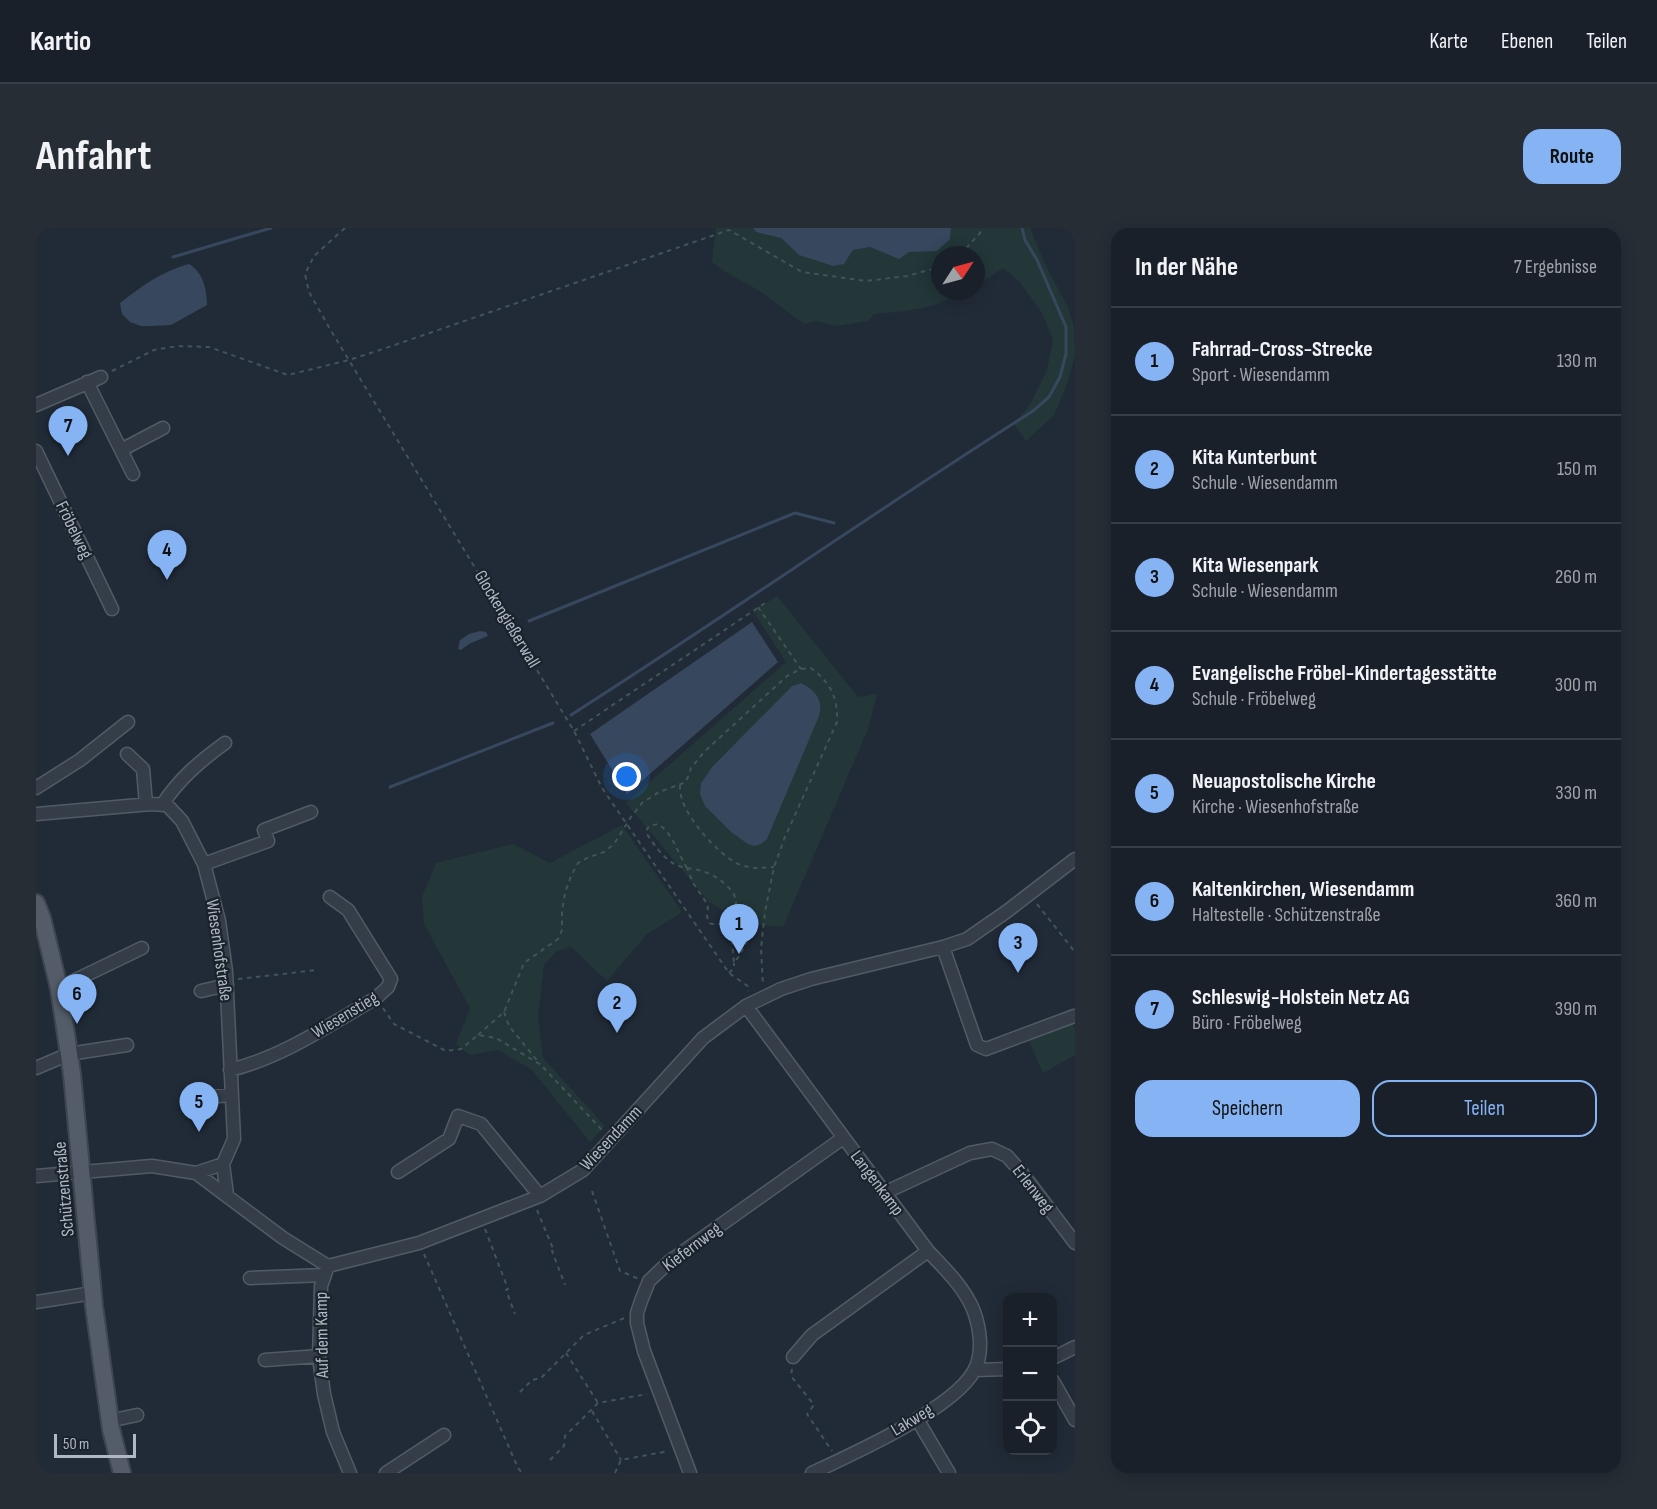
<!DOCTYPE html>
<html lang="de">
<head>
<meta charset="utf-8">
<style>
  :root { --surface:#192029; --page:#262d35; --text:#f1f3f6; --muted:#9fa3a8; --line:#373e46; --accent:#85b3f3 }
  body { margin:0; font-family:"Sofia Sans Condensed",sans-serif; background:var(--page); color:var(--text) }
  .controls { position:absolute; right:18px; bottom:18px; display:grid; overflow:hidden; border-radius:12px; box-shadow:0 3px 15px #0003 }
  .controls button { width:54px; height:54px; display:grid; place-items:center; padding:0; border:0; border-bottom:2px solid var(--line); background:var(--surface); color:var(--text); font:30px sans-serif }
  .compass { position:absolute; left:895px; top:18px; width:54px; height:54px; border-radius:50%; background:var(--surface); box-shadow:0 3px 15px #0003; rotate:54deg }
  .scale { position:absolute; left:18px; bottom:15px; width:82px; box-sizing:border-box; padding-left:6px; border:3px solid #afb8c4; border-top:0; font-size:16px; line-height:21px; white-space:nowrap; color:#afb8c4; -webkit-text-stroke:4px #1a222c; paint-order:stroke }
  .you { position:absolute; left:591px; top:549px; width:21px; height:21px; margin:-15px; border:4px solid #fff; border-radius:50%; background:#1a73e8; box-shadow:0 0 0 9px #1a73e833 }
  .badge { display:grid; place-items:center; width:39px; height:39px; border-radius:50%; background:var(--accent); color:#111; font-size:20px; font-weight:700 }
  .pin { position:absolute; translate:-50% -50px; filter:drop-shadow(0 2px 3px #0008) }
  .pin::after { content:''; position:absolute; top:32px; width:21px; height:18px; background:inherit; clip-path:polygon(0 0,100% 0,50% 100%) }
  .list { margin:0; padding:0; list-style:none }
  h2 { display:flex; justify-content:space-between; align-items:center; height:78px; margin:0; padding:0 24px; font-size:26px }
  h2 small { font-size:20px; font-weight:400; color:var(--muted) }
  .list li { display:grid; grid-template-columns:39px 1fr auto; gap:18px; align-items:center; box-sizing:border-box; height:108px; padding:0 24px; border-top:2px solid var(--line) }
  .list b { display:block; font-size:22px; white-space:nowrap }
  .list p { margin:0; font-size:20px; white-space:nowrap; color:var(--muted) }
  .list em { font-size:20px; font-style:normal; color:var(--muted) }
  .actions { display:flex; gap:12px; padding:18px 24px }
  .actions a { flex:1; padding:14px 0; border:2px solid var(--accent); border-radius:18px; text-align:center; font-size:21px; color:var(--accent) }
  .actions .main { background:var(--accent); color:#111 }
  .icon { flex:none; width:33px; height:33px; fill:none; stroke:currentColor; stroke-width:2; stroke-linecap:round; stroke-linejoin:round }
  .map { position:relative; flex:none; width:1039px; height:1245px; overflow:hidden; border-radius:18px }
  header { display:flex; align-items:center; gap:36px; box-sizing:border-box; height:84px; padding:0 30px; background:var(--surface); border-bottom:2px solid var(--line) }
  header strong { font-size:28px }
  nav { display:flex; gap:33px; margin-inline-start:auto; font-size:21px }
  .intro { display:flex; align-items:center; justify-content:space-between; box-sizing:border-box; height:144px; padding:0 36px }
  h1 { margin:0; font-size:42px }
  .button { padding:15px 27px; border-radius:18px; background:var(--accent); color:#111; font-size:21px; font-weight:700 }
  main { display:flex; gap:36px; padding:0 36px }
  aside { flex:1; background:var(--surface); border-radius:18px; box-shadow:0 3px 15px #0003 }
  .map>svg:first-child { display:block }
  .green { fill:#233738; fill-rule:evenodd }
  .water { fill:#36475e }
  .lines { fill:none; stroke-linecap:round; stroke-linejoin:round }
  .stream { stroke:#36475e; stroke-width:3 }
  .minor-casing { stroke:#525b65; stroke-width:15 }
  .major-casing { stroke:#3e4651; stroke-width:20 }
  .path { stroke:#415456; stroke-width:2; stroke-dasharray:4.5 4.5; stroke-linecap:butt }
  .minor { stroke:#353d48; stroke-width:12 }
  .major { stroke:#535c68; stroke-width:16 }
  .labels { text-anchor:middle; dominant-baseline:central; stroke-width:4.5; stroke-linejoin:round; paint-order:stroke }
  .street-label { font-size:18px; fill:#afb8c4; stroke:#1a222c }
</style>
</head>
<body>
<header>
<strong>Kartio</strong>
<nav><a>Karte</a><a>Ebenen</a><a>Teilen</a></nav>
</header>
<div class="intro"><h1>Anfahrt</h1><a class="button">Route</a></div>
<main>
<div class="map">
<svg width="1039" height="1245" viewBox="0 0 1039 1245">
  <rect width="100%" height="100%" fill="#212b37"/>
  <path class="green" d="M680 0H717L720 4 745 10 755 20 808 36 817 22 834 19 848 24 901 23 915 0H994L1008 34 1032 80 1038 99 1039 127 1030 159 1018 187 990 213 978 196 995 175 1011 142 1017 112 1006 85 984 54 967 40 940 58V27H904V63H931L896 78 870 83 838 86 832 93 801 98 780 93 768 96 727 65 688 43 676 34Z
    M741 368 822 469 841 466 832 501 747 699 709 695 673 674 590 575 750 434 717 383ZM765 455 665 555 676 539 756 458Z
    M586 597 646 684 611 706 571 753 534 718 520 724 508 737 502 789 507 830 569 898 554 914 496 842 462 822 434 827 420 816 434 780 388 696 386 669 400 635 477 616 514 635Z
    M1035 794 1039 801V827L1007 845 992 811Z"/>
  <path class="water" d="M717 0H915L914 11 901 23 873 24 863 31 834 19 817 22 808 36 797 38 763 27 745 10 720 4Z
    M153 36C167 44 171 62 171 77L135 97 116 98H105L94 94 86 86 84 75C106 58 126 43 153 36Z
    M716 394 742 434 591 566 554 506Z
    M444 403 450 404 452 408 433 416 425 422 422 421 424 412 433 406Z
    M765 455C779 462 788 472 783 488L731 611 725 616 718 618 712 616 695 604 669 578 664 566 665 555 676 539 756 458Z"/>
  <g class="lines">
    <path class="stream" d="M137 29 235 0
      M493 393 759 285 798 295
      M535 487C690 388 841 282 997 183L1013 169 1024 149 1030 126V99L1001 32 989 12 986 0
      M354 559 517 495"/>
    <g class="minor-casing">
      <path id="minor" d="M51 154 97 246
        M0 177 65 149
        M85 222 127 200
        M0 223 76 381
        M91 526 107 541 110 576
        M0 560 44 532 92 494
        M126 577C143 551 164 533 189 515
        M0 586 115 576 131 577 146 593 168 636 183 693 190 743 198 911 187 936 191 967
        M168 636 232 613 228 602 275 584
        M907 719 941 817 950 821 1038 788
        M23 760 106 720
        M165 763 191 757
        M710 778 892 1023C909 1041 927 1058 937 1081 944 1099 948 1125 938 1143 917 1181 817 1226 776 1245
        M0 840 33 826 91 817
        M194 842C247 829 293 797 340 770L352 759 355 751 312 682 294 669
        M160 870 195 867
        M362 944 413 911 422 888 445 896 504 968
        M160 945 187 936
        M0 948 116 938 160 945 247 1010 292 1038 383 1015 504 968 547 942 667 810 710 778 745 761 775 751 907 719 931 711 970 684 1039 631
        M848 965 934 925 956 921 971 928 986 945 1039 1015
        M292 1038 285 1058 283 1130 288 1166 297 1204 314 1245
        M214 1050 289 1047
        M0 1074 57 1065
        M757 1129 776 1107 892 1023
        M1017 1130 1039 1119
        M229 1132 283 1128
        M939 1142 972 1141
        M1017 1153 1039 1192
        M881 1191 913 1245
        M73 1193 101 1187
        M350 1245 408 1207
        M654 1245 608 1123 601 1095V1085L605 1073 613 1053 634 1033 807 910"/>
    </g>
    <g class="major-casing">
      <path id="major" d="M0 675 6 690 23 760 36 846 58 1078 75 1201 86 1245"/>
    </g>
    <path class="path" d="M309 0 278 28 269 46 273 64 294 101 538 503 566 560 693 745 713 759 712 763
      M924 27 944 5 947 0
      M76 143 118 122 142 118 173 119 252 147 313 132 344 122 693 2 766 44 830 53 871 48 904 39
      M722 379 765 441
      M538 503 732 373
      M644 557C644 561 644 566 646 571 651 591 685 630 705 637 716 641 726 640 738 639
      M651 640C642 626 637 605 622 596L613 598 610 603 611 606C619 618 627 630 640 637 645 639 651 640 658 641 673 644 688 652 697 665 707 681 691 702 673 695L671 688 672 677 657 655 651 640
      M1001 676 1039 724
      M714 680 719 684C716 704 710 719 698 735L696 714 697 689Z
      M693 745 698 740V735
      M202 751 281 742
      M347 780 358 796 410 823 425 821 442 807 460 810 505 837 567 903
      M468 784 473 798 504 836
      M442 807 468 784 488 735 522 711 526 702V683L529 665 535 648 542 635 551 630 568 624 578 616 595 589 606 575 623 564 650 554 655 540 668 524 751 448 765 441 775 440C795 455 802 470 801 494L749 609 738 639 729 684 725 720 727 758
      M556 963 584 1043 603 1051
      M501 982 518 1023H516L529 1057
      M449 1001 472 1061 470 1062 479 1086
      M388 1026 482 1240 486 1245
      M530 1125 562 1175
      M756 1141 755 1148 778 1177 771 1186 796 1223
      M484 1164 496 1152 505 1150 548 1107 591 1089
      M556 1183 585 1232
      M514 1232 528 1218 529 1208 562 1175 611 1166
      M579 1245 585 1232 633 1223"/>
    <use href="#minor" class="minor"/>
    <use href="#major" class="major"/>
  </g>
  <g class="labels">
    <g class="street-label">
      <text transform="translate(38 302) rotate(64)">Fröbelweg</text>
      <text transform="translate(471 391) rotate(59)">Glockengießerwall</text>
      <text transform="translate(183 722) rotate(82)">Wiesenhofstraße</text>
      <text transform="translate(309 787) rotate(-31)">Wiesenstieg</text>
      <text transform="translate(575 910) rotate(-47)">Wiesendamm</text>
      <text transform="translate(841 955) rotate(53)">Langenkamp</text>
      <text transform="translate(28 961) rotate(-95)">Schützenstraße</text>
      <text transform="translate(997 961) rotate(52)">Erlenweg</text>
      <text transform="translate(656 1019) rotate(-37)">Kiefernweg</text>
      <text transform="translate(286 1107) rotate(-91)">Auf dem Kamp</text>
      <text transform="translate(876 1192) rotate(-31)">Lakweg</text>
    </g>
  </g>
</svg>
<div class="controls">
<button>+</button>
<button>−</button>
<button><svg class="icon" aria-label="locate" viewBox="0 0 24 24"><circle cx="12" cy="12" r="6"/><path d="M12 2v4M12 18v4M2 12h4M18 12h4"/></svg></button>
</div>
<svg class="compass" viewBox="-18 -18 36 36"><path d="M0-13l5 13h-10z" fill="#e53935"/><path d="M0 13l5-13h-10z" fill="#9fa3a8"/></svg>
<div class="scale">50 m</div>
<div class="you"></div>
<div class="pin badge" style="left:703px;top:726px">1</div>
<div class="pin badge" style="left:581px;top:805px">2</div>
<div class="pin badge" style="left:982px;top:745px">3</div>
<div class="pin badge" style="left:131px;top:352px">4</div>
<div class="pin badge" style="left:163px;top:904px">5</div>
<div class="pin badge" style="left:41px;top:796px">6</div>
<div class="pin badge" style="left:32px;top:228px">7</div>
</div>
<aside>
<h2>In der Nähe<small>7 Ergebnisse</small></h2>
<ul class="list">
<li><span class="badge">1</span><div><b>Fahrrad-Cross-Strecke</b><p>Sport · Wiesendamm</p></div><em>130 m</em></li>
<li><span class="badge">2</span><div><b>Kita Kunterbunt</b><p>Schule · Wiesendamm</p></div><em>150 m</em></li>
<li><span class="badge">3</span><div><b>Kita Wiesenpark</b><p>Schule · Wiesendamm</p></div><em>260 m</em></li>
<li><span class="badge">4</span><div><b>Evangelische Fröbel-Kindertagesstätte</b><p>Schule · Fröbelweg</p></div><em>300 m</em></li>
<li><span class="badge">5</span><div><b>Neuapostolische Kirche</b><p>Kirche · Wiesenhofstraße</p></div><em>330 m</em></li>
<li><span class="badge">6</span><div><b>Kaltenkirchen, Wiesendamm</b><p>Haltestelle · Schützenstraße</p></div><em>360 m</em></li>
<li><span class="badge">7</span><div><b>Schleswig-Holstein Netz AG</b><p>Büro · Fröbelweg</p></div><em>390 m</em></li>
</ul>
<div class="actions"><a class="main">Speichern</a><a>Teilen</a></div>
</aside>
</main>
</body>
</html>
